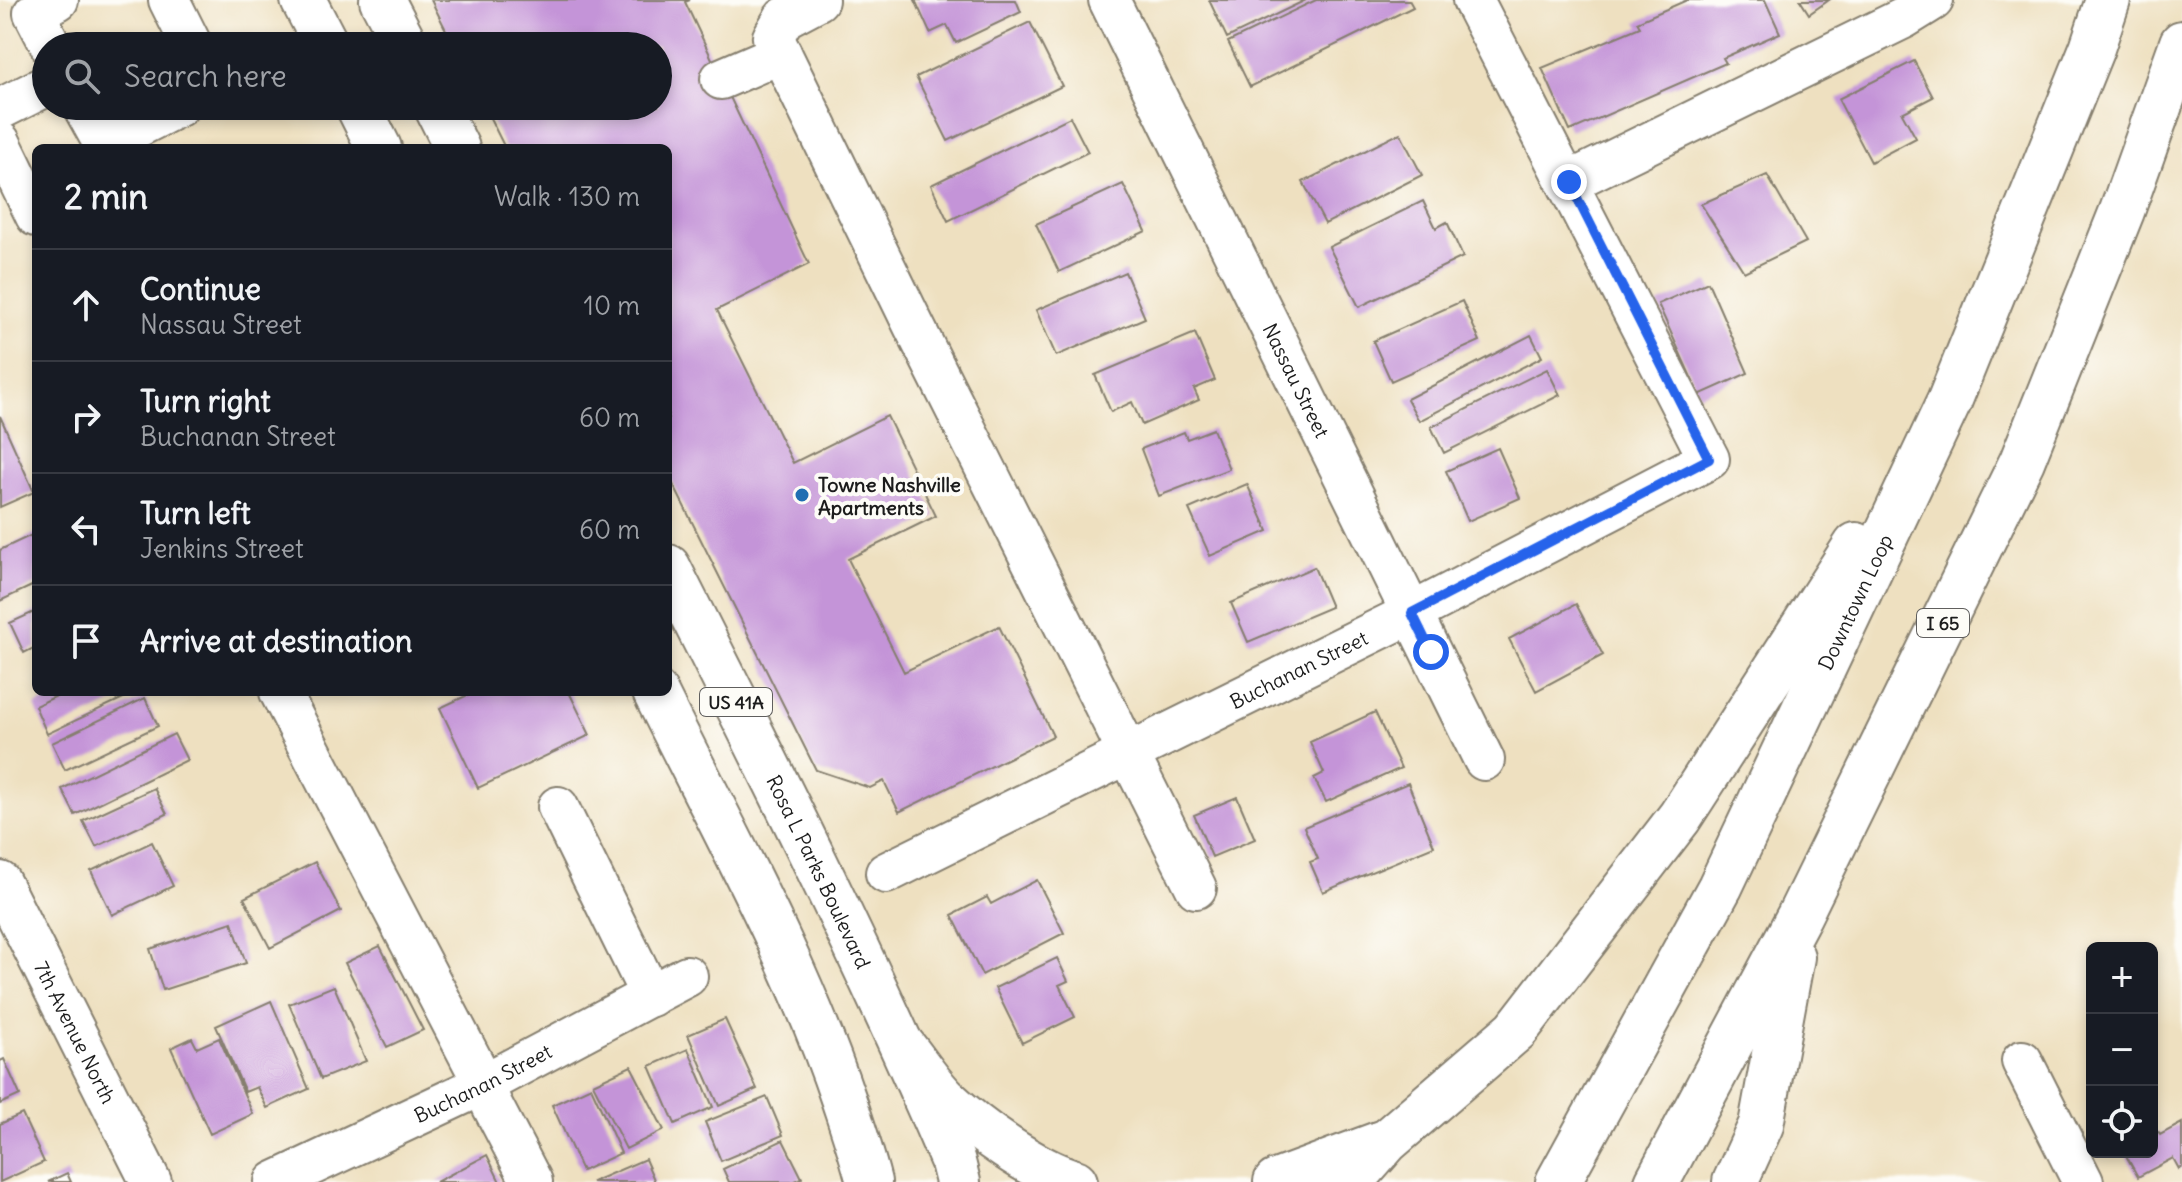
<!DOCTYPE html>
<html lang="en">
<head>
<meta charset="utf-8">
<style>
  :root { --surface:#171b24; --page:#20242c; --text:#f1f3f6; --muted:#9ea1a6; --line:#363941 }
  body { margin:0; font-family:Delius,sans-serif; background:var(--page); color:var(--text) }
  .controls { position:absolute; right:24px; bottom:24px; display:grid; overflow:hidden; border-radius:12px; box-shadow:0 4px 12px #0003 }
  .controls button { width:72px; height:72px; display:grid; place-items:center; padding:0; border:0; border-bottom:2px solid var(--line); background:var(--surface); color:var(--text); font:40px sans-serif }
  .stop { position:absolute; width:24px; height:24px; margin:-18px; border:6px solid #2563eb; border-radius:50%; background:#fff }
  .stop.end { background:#2563eb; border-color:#fff; box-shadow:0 2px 8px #0008 }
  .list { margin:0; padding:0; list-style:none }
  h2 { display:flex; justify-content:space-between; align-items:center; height:104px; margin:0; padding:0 32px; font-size:34px }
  h2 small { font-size:26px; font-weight:400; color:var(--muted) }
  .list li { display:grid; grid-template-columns:52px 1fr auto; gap:24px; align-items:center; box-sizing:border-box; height:112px; padding:0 32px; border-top:2px solid var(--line) }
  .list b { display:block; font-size:30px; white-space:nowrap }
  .list p { margin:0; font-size:26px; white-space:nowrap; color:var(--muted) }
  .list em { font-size:26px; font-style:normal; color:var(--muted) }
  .icon { flex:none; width:44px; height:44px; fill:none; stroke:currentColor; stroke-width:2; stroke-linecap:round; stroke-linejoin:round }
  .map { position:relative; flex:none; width:2182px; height:1182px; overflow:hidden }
  .search { position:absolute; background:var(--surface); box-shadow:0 4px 12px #0003; left:32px; top:32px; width:640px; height:88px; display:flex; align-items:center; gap:20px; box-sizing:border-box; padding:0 28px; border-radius:44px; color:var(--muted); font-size:30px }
  .panel { position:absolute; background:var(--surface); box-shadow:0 4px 12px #0003; left:32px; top:144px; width:640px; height:552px; border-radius:12px }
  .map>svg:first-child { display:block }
  .building { fill:#c494d8 }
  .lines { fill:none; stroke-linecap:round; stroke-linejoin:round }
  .minor-casing { stroke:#857e6e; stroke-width:44 }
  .major-casing { stroke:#857e6e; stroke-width:48 }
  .highway-casing { stroke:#857e6e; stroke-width:48 }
  .minor { stroke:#fff; stroke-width:40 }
  .major { stroke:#fff; stroke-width:44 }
  .highway { stroke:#fff; stroke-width:44 }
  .route { stroke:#2563eb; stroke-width:10 }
  .poi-dot { fill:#1f6fb2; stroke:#fdfcf7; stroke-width:3 }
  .labels { text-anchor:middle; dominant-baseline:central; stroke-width:8; stroke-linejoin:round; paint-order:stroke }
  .shield { fill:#fdfcf7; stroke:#605f5e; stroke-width:2 }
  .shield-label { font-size:18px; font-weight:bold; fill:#1c1c1c }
  .street-label { font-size:20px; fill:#1c1c1c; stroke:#fdfcf7 }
  .poi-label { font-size:20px; font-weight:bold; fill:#1c1c1c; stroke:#fdfcf7; text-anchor:start }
</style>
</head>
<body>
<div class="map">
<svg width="2182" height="1182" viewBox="0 0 2182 1182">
  <rect width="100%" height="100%" fill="#fdfcf7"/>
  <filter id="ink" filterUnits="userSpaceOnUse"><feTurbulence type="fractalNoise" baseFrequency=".0125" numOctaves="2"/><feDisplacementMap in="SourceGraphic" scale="16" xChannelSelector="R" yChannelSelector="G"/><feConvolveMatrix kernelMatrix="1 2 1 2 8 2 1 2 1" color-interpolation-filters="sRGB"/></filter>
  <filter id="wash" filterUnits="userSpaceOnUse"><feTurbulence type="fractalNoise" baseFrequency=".006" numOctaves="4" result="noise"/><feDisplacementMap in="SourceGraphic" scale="32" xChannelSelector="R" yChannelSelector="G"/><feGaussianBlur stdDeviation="1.8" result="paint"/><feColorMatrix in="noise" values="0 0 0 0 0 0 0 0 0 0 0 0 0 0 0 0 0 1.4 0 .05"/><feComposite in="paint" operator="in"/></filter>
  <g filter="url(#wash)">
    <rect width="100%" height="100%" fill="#eee0c0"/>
    <g id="blocks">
      <path class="building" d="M431 0H690L685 2 809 264 717 310 793 463 887 416 936 516 848 559 904 672 999 626 1053 736 899 812 884 781 870 788 816 770 668 474V148H505L484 106H658V46H454Z
        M915 0H1016L1021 12 956 43 947 25 930 33Z
        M1209 0H1306L1227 38Z
        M1316 0H1409L1413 7 1250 87 1228 42Z
        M1687 0H1765L1780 33 1723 58 1726 63 1570 131 1542 68 1640 27 1637 22Z
        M1800 0H1829L1809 14Z
        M1030 22 1062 86 948 141 916 77Z
        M1914 61 1933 97 1902 113 1916 138 1871 162 1838 99Z
        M1070 117 1088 152 948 221 931 185Z
        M1400 133 1422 175 1325 224 1303 182Z
        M1767 175 1806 242 1744 272 1701 204Z
        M1123 184 1146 231 1059 272 1036 224Z
        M1423 201 1436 228 1447 222 1463 257 1359 307 1329 247Z
        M1125 272 1145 318 1056 356 1036 310Z
        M1708 282 1748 373 1699 395 1658 304Z
        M1462 301 1480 341 1391 381 1373 341Z
        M1195 333 1215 380 1194 389 1199 400 1142 425 1132 402 1111 412 1095 375Z
        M1531 335 1542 357 1419 421 1407 399Z
        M1547 369 1560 395 1444 453 1431 427Z
        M0 416 34 492 0 507Z
        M1213 429 1229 469 1159 496 1141 449 1184 432 1187 439Z
        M1498 448 1520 498 1468 521 1446 471Z
        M1247 484 1268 531 1210 556 1189 509Z
        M36 533V584L0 601V550Z
        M1314 567 1331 607 1248 642 1231 603Z
        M1576 604 1603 655 1536 691 1509 639Z
        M36 611V647L24 653 10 623Z
        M65 692H136L47 734 35 706Z
        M474 692H569L590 735 478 788 440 708Z
        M145 698 158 726 65 770 52 743Z
        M1375 712 1401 768 1326 802 1314 778 1324 773 1310 742Z
        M174 734 187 760 75 815 62 789Z
        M1408 783 1434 846 1323 892 1310 862 1318 859 1304 827Z
        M154 788 167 814 96 847 83 821Z
        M1237 797 1255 839 1212 857 1194 815Z
        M152 842 173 886 112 915 91 871Z
        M315 862 341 911 270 948 244 898Z
        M1037 880 1064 933 982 975 952 915 987 897 991 904Z
        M232 922 246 963 163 990 150 949Z
        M380 946 423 1030 387 1047 345 963Z
        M1057 958 1068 981 1059 985 1075 1017 1022 1043 995 988Z
        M334 986 366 1061 321 1079 289 1004Z
        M271 1001 309 1089 267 1108 257 1087 245 1092 216 1026Z
        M725 1019 757 1089 719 1106 688 1035Z
        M192 1038 197 1048 219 1038 253 1114 210 1134 171 1048Z
        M688 1049 713 1107 675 1124 650 1066Z
        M4 1059 20 1095 0 1104V1061Z
        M631 1066 664 1130 626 1149 593 1084Z
        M591 1087 621 1153 582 1171 552 1105Z
        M767 1097 783 1135 721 1161 705 1122Z
        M22 1114 44 1162 0 1182V1124Z
        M2182 1123V1167L2179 1169 2173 1158 2138 1177 2124 1152H2152V1135L2158 1132 2160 1135Z
        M783 1140 802 1178 793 1182H729L723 1169Z
        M487 1155 500 1182H436Z
        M645 1159 655 1182H592Z
        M67 1173 71 1182H48Z"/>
    </g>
  </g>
  <g filter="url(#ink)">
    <use href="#blocks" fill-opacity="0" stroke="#857e6e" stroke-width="2"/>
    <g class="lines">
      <g class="minor-casing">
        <g id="minor">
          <path d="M169 0 192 46"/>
          <path d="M818 0 784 18 773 37 914 326 1196 888"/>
          <path id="s1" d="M1109 0 1484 760"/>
          <path d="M51 46 34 13 58 0"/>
          <path d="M721 79 781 53"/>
          <path d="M83 106 104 144 179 106"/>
          <path d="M0 109 46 86"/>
          <path d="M0 142 36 216"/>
          <path d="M1569 182 1904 18 1933 0"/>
          <path d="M280 692 484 1084 492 1105 532 1182"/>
          <path d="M558 807 651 996"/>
          <path id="s2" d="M886 873 1412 613 1709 459 1473 0"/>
          <path id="s3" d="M0 882 151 1182"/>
          <path d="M2022 1061 2083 1182"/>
          <path id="s4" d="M275 1182 484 1084 687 976"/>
        </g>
      </g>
      <g class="major-casing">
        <g id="major">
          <path d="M303 0 327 46"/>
          <path d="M382 0 406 46"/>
          <path d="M358 106 379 148"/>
          <path d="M436 106 457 148"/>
          <path id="s5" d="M668 567C767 763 866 959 953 1162L958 1182"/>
          <path d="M655 692C721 826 796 958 844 1101 853 1128 862 1154 869 1182"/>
        </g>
      </g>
      <g class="highway-casing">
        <g id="highway">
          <path d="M902 1045C916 1062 929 1083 945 1099 977 1129 1033 1170 1075 1182"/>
          <path d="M1276 1182 1381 1143"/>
          <path d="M1351 1182 1387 1141 1516 1030 1680 817 1856 545"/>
          <path id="s6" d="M1558 1182 1720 887 1949 402 2092 48 2108 0"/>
          <path d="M1657 1182 1799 916 2022 461 2122 211 2182 43"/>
          <path d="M1735 1182 1761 1125 1792 957"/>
        </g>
      </g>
      <use href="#minor" class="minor"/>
      <use href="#major" class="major"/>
      <use href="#highway" class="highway"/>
    </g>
  </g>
  <g class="lines" filter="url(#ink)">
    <path class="route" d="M1431 652 1412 613 1709 459 1569 182"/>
  </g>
  <circle class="poi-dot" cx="802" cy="495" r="8"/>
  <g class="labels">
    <g class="shield">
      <rect x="1917" y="609" width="52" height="28" rx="6"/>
      <rect x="700" y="688" width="72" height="28" rx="6"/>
    </g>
    <g class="shield-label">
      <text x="1943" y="623">I 65</text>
      <text x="736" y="702">US 41A</text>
    </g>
    <g class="street-label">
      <text stroke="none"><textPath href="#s1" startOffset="424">Nassau Street</textPath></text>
      <text stroke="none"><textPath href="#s6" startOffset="652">Downtown Loop</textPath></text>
      <text stroke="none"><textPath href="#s2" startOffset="460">Buchanan Street</textPath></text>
      <text stroke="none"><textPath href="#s5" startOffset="340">Rosa L Parks Boulevard</textPath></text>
      <text stroke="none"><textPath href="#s3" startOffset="168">7th Avenue North</textPath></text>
      <text stroke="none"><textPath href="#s4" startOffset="230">Buchanan Street</textPath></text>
    </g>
    <g class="poi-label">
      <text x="818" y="484">Towne Nashville<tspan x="818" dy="23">Apartments</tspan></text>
    </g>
  </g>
</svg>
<div class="controls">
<button>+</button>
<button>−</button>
<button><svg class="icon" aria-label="locate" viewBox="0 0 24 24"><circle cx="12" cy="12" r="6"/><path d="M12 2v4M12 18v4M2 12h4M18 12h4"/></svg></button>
</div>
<div class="stop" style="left:1431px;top:652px"></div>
<div class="stop end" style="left:1569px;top:182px"></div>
<div class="search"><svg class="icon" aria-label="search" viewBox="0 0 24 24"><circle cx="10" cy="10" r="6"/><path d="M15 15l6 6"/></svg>Search here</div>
<section class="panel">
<h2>2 min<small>Walk · 130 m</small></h2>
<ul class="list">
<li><svg class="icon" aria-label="ahead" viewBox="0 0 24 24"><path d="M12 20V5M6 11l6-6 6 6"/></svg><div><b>Continue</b><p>Nassau Street</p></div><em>10 m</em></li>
<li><svg class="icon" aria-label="right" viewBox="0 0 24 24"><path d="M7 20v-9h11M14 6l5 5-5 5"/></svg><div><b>Turn right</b><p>Buchanan Street</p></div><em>60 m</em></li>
<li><svg class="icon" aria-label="left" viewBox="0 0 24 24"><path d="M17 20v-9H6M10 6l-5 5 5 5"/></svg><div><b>Turn left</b><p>Jenkins Street</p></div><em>60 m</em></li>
<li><svg class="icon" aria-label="arrive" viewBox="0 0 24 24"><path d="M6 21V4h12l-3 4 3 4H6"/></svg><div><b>Arrive at destination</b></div></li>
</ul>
</section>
</div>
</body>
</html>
